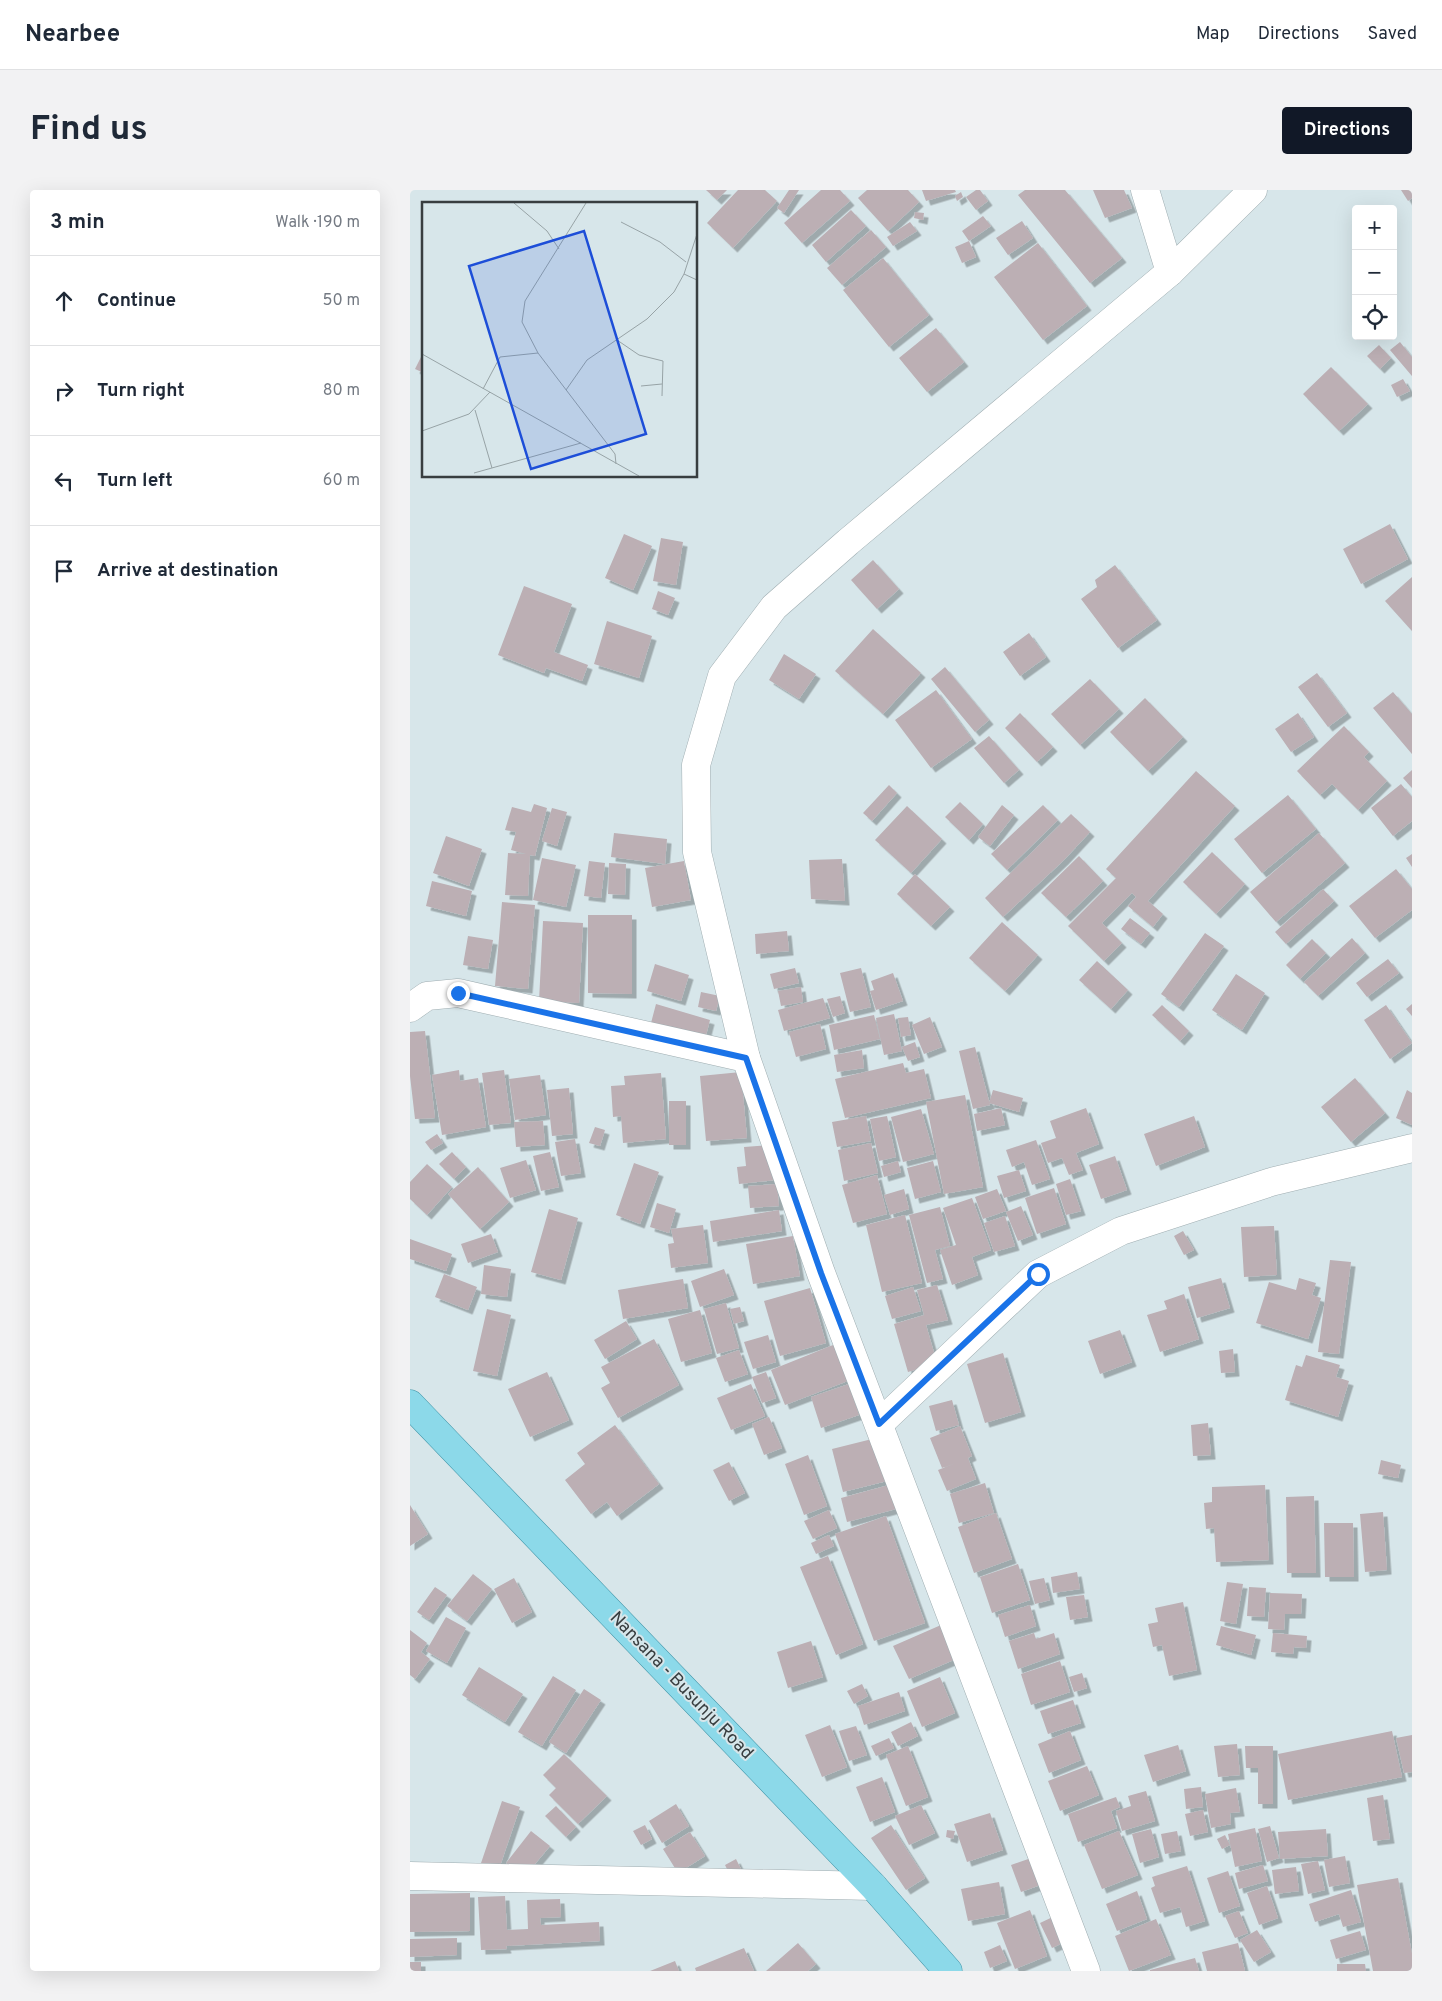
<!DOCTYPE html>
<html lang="en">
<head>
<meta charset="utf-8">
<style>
  :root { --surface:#fff; --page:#f2f2f3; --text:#1f2937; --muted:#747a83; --line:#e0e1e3; --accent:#111827 }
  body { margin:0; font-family:Overpass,sans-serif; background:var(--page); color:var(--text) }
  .controls { position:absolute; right:15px; top:15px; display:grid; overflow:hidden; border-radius:5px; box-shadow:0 5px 20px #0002 }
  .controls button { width:45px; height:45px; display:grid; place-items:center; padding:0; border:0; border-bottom:1px solid var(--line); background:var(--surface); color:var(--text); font:25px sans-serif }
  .stop { position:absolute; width:15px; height:15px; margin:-11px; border:4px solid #1a73e8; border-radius:50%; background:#fff }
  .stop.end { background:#1a73e8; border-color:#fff; box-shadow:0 1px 5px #0008 }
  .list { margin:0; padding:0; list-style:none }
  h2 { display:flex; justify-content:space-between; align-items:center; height:65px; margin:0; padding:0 20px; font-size:21px }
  h2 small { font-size:16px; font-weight:400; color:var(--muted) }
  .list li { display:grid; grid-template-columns:32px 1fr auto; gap:15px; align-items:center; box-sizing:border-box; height:90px; padding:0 20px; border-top:1px solid var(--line) }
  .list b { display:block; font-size:19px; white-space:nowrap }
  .list em { font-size:16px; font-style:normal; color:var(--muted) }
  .icon { flex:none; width:28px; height:28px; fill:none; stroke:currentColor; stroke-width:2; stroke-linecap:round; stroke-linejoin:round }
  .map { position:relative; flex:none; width:1002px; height:1781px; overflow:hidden; border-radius:5px }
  header { display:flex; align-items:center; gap:30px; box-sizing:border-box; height:70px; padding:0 25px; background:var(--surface); border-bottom:1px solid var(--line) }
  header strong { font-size:24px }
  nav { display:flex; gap:28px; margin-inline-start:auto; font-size:18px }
  .intro { display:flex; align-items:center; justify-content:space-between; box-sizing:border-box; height:120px; padding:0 30px }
  h1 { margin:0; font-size:35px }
  .button { padding:12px 22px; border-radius:5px; background:var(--accent); color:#fff; font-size:18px; font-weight:700 }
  main { display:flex; gap:30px; padding:0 30px }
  aside { flex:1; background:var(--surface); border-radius:5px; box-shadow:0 5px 20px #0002 }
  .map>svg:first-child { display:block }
  .building { fill:#bcafb4; filter:url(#shadow) }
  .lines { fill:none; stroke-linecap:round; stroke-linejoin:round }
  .minor-casing { stroke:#9fadb1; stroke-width:29 }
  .tertiary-casing { stroke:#9fadb1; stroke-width:29 }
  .primary-casing { stroke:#3d92a5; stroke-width:29 }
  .minor { stroke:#fff; stroke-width:28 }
  .tertiary { stroke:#fff; stroke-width:28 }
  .primary { stroke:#8cd9e9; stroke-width:28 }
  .route { stroke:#1a73e8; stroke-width:6 }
  .labels { text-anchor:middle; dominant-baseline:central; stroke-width:4; stroke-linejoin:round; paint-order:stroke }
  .street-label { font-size:18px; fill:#383e40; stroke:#d7e6ea }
  .inset-road { fill:none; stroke:#97a3a6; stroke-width:1 }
  .view { fill:#1d4ed8; fill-opacity:0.15; stroke:#1d4ed8; stroke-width:2.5 }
  .inset-edge { fill:none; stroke:#383e40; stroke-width:2.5 }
</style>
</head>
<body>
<header>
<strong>Nearbee</strong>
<nav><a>Map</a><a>Directions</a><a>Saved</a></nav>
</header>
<div class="intro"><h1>Find us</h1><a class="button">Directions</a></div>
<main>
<aside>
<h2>3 min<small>Walk · 190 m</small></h2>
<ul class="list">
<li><svg class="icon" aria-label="ahead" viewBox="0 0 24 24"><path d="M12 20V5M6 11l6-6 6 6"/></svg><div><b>Continue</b></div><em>50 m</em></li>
<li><svg class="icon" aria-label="right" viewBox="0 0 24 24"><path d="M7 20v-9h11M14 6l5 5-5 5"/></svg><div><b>Turn right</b></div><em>80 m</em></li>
<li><svg class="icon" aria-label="left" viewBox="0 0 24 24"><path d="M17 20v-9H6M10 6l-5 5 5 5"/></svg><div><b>Turn left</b></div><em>60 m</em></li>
<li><svg class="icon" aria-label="arrive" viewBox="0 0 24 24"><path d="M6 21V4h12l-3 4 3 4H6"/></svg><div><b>Arrive at destination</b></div></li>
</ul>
</aside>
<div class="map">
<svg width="1002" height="1781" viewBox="0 0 1002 1781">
  <defs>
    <filter id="shadow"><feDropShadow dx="4.5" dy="4.5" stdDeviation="0" flood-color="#0004"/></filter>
  </defs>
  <rect width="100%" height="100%" fill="#d7e6ea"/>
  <path class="building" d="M296 0H317L307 10Z
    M328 0H355L367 11 323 58 297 33Z
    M379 0H389L374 23 367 18Z
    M411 0H430L440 11 392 53 374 33Z
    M457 0H498L509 12 478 41 448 8Z
    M512 0H545L546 2 516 11Z
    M566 0H570L578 11 566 20 556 7Z
    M615 0H655L712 68 680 93 608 5Z
    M683 0H714L722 18 695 28Z
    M991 0H1002V8L998 11Z
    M551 2 553 7 547 11 545 6Z
    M441 20 456 36 416 72 402 55Z
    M505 22 514 23 513 30 504 28Z
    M573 26 581 36 559 51 552 41Z
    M612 31 623 48 598 65 586 48Z
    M500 32 507 41 483 56 477 47Z
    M461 40 476 57 432 95 417 78Z
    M559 51 566 67 552 73 545 57Z
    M628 53 677 116 633 150 584 87Z
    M473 68 519 125 479 157 433 100Z
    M526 138 554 172 517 202 489 168Z
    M990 152 1002 167V186L980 160Z
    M969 155 981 168 970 179 957 166Z
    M14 161V183L5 179Z
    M921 177 958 214 929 241 893 204Z
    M993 189 1000 201 987 207 981 195Z
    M980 334 998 369 951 394 933 359Z
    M214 344 242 356 223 400 195 388Z
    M251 348 273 352 266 395 243 391Z
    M463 370 489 399 467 419 441 390Z
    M705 375 747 430 708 458 671 409 687 397 685 390Z
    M1002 387V441L975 411Z
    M114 396 162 414 144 462 178 475 172 491 136 478 134 483 88 465Z
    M248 401 265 408 258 425 242 419Z
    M197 431 242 446 229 488 184 474Z
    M463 439 511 483 473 524 425 481Z
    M619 443 636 467 610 486 593 462Z
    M374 464 406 484 389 509 359 490Z
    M535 477 579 530 565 542 521 489Z
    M907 483 937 523 918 537 888 497Z
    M680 489 709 519 670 555 641 524Z
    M526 500 562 549 521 578 485 530Z
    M983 502 1002 524V564L963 518Z
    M735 508 773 547 738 581 700 542Z
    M610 523 643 557 627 572 595 538Z
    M888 523 904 547 881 562 865 539Z
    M934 536 959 562 954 567 977 591 948 620 922 594 910 605 887 581Z
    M579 546 609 580 594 593 564 558Z
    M1002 580V598L993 588Z
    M786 581 825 616 738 711 753 724 743 737 718 716 726 707 722 703 692 733 712 753 694 771 658 736 706 688 696 679Z
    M991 594 1002 607V631L983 646 961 618Z
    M479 595 487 603 462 631 453 623Z
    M878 605 906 639 852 683 824 649Z
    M550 612 573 634 559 650 535 627Z
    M124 614 137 618 125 666 120 665 118 706 95 705 98 663 116 664 101 660 106 642 95 640 102 617 121 622Z
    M592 615 604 625 580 656 568 647Z
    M633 615 648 630 597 680 581 664Z
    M497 616 532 649 501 683 465 650Z
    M142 618 157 622 147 656 132 651Z
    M661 624 680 642 654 670 593 727 575 708Z
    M204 643 257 649 255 674 201 667Z
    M909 643 935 673 866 732 840 702Z
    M36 646 72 659 59 696 23 683Z
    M802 662 835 694 806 724 773 692Z
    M1002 664V677L996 668Z
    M669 666 693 691 656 727 631 703Z
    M132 668 166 675 156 717 123 710Z
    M432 669 435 711 401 709 399 670Z
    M179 671 195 673 191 708 174 706Z
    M274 671 281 710 242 717 235 678Z
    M199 673 216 674 215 705 198 704Z
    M986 679 1002 699V720L965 748 939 716Z
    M505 684 540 717 521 736 487 704Z
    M22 691 62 701 56 726 16 716Z
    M913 699 924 711 876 754 865 742Z
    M92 712 125 715 118 799 85 796Z
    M178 725H222V804L178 803Z
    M720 728 740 743 731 754 711 739Z
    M133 731 173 733 169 813 129 811Z
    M592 732 628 765 595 801 559 768Z
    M377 741 379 761 346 764 345 744Z
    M795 743 814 756 769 817 751 804Z
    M58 746 83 750 78 779 53 775Z
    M942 748 955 763 908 806 894 792Z
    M902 749 916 763 890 789 876 775Z
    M978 769 989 783 957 807 946 793Z
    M687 771 718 800 701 819 669 790Z
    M245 774 279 785 271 811 237 801Z
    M385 778 389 793 364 799 360 784Z
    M451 778 461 817 440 822 430 783Z
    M483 783 493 811 466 820 460 801 464 800 461 791Z
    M826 784 855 803 832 840 802 820Z
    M391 797 393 812 371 816 368 801Z
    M291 802 310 806 306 821 288 817Z
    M430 806 435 823 423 827 417 809Z
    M413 808 420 828 374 841 368 820Z
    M246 814 300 830 295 849 241 833Z
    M1002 814V826L996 819Z
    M752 815 779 841 770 851 742 825Z
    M976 815 1002 853 980 869 954 830Z
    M484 824 492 861 474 865 466 828Z
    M464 825 470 849 424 860 419 835Z
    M498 827 501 845 491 847 488 828Z
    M520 827 532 857 514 864 502 835Z
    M410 834 416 859 386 867 379 842Z
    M15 841 25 928 5 929 0 886V842Z
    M505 852 510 867 498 871 492 857Z
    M565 857 580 915 563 919 549 861Z
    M452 860 454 878 427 882 424 865Z
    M493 873 496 883 514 879 521 908 435 928 425 889Z
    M49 880 50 891 68 888 76 937 32 945 22 885Z
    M94 880 101 933 79 935 72 883Z
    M331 882 337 948 296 951 290 886Z
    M251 883 256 949 213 953 211 926 203 927 201 896 215 895 214 886Z
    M130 885 136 925 105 930 99 889Z
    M945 888 975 923 941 952 911 917Z
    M159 898 163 944 142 946 137 900Z
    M583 900 613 908 609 922 579 913Z
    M997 900 1002 903V935L986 928Z
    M555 905 573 997 534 1004 516 912Z
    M259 911H276V955H259Z
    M591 918 595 935 567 941 564 924Z
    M676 918 689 954 666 963 673 980 659 985 652 968 638 973 631 953 646 948 640 931Z
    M511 919 524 964 493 972 481 927Z
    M456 926 461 951 427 957 422 932Z
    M477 926 486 967 469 971 460 929Z
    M784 926 795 957 746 976 734 944Z
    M133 931 135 955 106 957 104 932Z
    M185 937 195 940 190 956 179 953Z
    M27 944 33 953 21 960 15 952Z
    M165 949 171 983 151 986 145 952Z
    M626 950 640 989 622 995 614 972 602 977 596 960Z
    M461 953 468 983 434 991 428 960Z
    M362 955 366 990 329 994 327 977 336 976 334 957Z
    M42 962 56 977 44 989 29 974Z
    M140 962 149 997 131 1001 123 966Z
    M705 966 717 1000 691 1009 679 975Z
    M116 970 126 1000 100 1008 90 978Z
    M488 971 491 982 474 987 471 976Z
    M523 971 531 1002 505 1009 497 978Z
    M224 973 249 982 230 1034 206 1025Z
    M17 974 42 997 17 1025 0 1009V992Z
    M68 977 99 1012 70 1039 38 1004Z
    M609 980 616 1001 594 1008 587 986Z
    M467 985 477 1024 443 1033 432 995Z
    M660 989 671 1021 656 1025 646 994Z
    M367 994 369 1016 340 1018 338 996Z
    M644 998 656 1034 627 1044 615 1008Z
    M494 999 499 1019 480 1025 474 1005Z
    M587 999 596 1021 573 1029 565 1007Z
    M562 1008 581 1060 562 1067 568 1085 542 1095 530 1060 546 1055 533 1018Z
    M247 1013 266 1019 259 1043 240 1037Z
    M611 1016 623 1045 608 1051 596 1022Z
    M530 1017 540 1056 525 1060 533 1089 517 1093 499 1025Z
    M139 1019 168 1028 151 1090 121 1082Z
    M369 1020 372 1041 303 1052 300 1031Z
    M495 1025 512 1093 472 1102 456 1035Z
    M595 1026 605 1056 584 1062 574 1033Z
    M293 1035 298 1073 261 1078 258 1054 264 1053 261 1039Z
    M864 1036 867 1085 834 1087 831 1037Z
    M773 1041 784 1060 774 1065 764 1046Z
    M81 1044 88 1062 58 1073 51 1054Z
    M383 1046 390 1086 343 1094 336 1054Z
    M0 1049 42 1064 36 1081 0 1069Z
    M920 1070 941 1072 929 1164 908 1162Z
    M74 1075 101 1079 97 1107 71 1104Z
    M314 1079 324 1105 290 1117 281 1091Z
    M34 1084 67 1097 58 1120 25 1107Z
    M811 1088 820 1118 787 1128 778 1097Z
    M889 1088 906 1093 902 1105 911 1108 898 1149 846 1133 859 1092 886 1100Z
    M273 1089 278 1118 213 1129 208 1100Z
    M527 1095 538 1130 516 1135 527 1173 498 1182 484 1134 514 1125 507 1100Z
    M503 1097 511 1121 482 1129 475 1106Z
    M400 1098 416 1153 370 1166 354 1111Z
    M774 1104 789 1149 750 1162 737 1125 757 1119 754 1111Z
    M316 1113 329 1158 307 1164 294 1119Z
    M330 1117 334 1131 324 1134 320 1119Z
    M77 1119 101 1125 87 1186 63 1181Z
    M290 1120 302 1163 271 1172 258 1129Z
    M216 1131 227 1149 195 1169 184 1150Z
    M710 1140 722 1172 690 1184 678 1151Z
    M358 1145 366 1172 343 1179 334 1152Z
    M244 1149 269 1195 208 1228 191 1198 200 1193 191 1177Z
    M428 1153 443 1189 375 1215 361 1180Z
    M823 1159 825 1182 811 1183 809 1161Z
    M329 1160 338 1184 315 1192 306 1168Z
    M593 1163 611 1222 575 1233 557 1174Z
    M896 1165 930 1175 926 1187 939 1191 928 1227 875 1210 886 1175 892 1177Z
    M137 1182 159 1230 120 1247 98 1199Z
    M356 1182 366 1208 352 1213 342 1187Z
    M341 1194 355 1226 321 1240 307 1208Z
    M439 1194 449 1225 411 1238 401 1207Z
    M542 1210 549 1235 526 1241 519 1216Z
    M359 1227 372 1258 354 1265 342 1234Z
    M798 1233 801 1265 783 1266 781 1235Z
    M205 1235 249 1294 207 1326 197 1312 181 1324 155 1290 175 1274 167 1263Z
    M550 1236 562 1266 558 1268 566 1289 537 1301 528 1280 546 1273 532 1278 520 1248Z
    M466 1248 477 1291 433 1302 422 1259Z
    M398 1265 417 1316 394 1325 375 1274Z
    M971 1270 991 1275 988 1288 968 1284Z
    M319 1272 335 1303 319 1311 303 1280Z
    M575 1293 584 1323 549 1333 540 1304Z
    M479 1295 486 1319 437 1332 431 1308Z
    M855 1295 859 1370 806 1372 804 1338 796 1339 794 1313 802 1312V1297Z
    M904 1306 906 1383H877L876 1307Z
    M0 1315 18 1344 0 1356Z
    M419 1320 427 1338 403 1349 394 1331Z
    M973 1322 977 1380 955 1382 950 1324Z
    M586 1323 602 1369 564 1383 548 1337Z
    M476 1326 515 1433 464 1451 425 1344Z
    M914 1333H943L944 1387H915Z
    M419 1345 424 1356 406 1364 401 1353Z
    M418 1366 453 1454 426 1465 390 1377Z
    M608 1374 620 1410 582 1423 570 1387Z
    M667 1382 670 1399 643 1403 641 1387Z
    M63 1384 82 1399 57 1431 37 1416Z
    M104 1388 122 1422 102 1433 84 1399Z
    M634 1388 640 1410 625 1414 619 1391Z
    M817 1392 833 1394 826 1434 810 1431Z
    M25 1397 37 1405 19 1430 7 1422Z
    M839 1397 856 1398 854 1427 837 1426Z
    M860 1403 892 1404 891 1424H875L874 1440 858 1439Z
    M674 1405 678 1427 660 1430 656 1407Z
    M773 1412 787 1480 759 1486 752 1455 743 1457 738 1434 748 1432 745 1418Z
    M620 1415 626 1436 595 1447 588 1425Z
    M36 1427 56 1438 37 1473 16 1461Z
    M531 1435 546 1469 499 1489 483 1456Z
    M811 1436 846 1445 841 1465 806 1455Z
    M0 1440 17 1453 11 1462 20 1469 5 1489 0 1485Z
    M624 1443 626 1449 644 1443 650 1464 608 1479 599 1451Z
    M863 1443 897 1446 896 1458 884 1457 883 1464 861 1462Z
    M401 1451 413 1487 378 1498 367 1462Z
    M650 1471 660 1502 621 1515 611 1484Z
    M69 1477 113 1504 95 1532 52 1505Z
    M672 1483 677 1498 664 1502 659 1487Z
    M143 1486 166 1500 132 1556 108 1542Z
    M530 1487 545 1523 512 1537 497 1501Z
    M452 1494 458 1506 444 1514 437 1501Z
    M174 1499 191 1510 156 1563 139 1552Z
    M489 1502 495 1521 454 1535 448 1516Z
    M663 1510 671 1533 638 1544 630 1521Z
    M501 1532 508 1546 488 1556 481 1542Z
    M420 1535 437 1577 412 1587 395 1545Z
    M446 1536 457 1565 439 1571 429 1541Z
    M660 1541 671 1570 639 1583 628 1554Z
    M982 1541 992 1587 878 1610 868 1564Z
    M1002 1545V1582L994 1583 986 1548Z
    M479 1548 484 1558 466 1566 461 1556Z
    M827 1554 830 1585 808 1587 804 1556Z
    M768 1555 776 1581 743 1592 734 1565Z
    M498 1556 518 1607 496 1616 476 1565Z
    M835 1556H863V1614H848V1578H836Z
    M154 1564 197 1606 168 1634 139 1605 146 1598 133 1585Z
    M677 1576 689 1605 650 1621 638 1591Z
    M472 1587 485 1622 460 1632 446 1597Z
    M791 1597 793 1617 776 1619 774 1599Z
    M826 1598 830 1622 820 1623 821 1634 801 1638 795 1604Z
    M736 1601 745 1631 712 1641 706 1621 721 1616 718 1606Z
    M973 1605 980 1649 963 1651 957 1608Z
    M706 1607 710 1617 701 1621 707 1638 668 1652 658 1624Z
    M92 1611 110 1617 87 1685 69 1679Z
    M266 1614 279 1636 252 1653 239 1631Z
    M511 1615 525 1643 499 1655 485 1626Z
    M146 1616 166 1637 156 1647 135 1626Z
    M793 1620 798 1642 780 1646 775 1624Z
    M580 1623 593 1660 557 1672 544 1634Z
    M235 1635 242 1649 231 1655 223 1641Z
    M481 1635 515 1688 496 1700 461 1648Z
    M860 1636 869 1668 857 1672 848 1639Z
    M845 1638 852 1671 825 1677 818 1644Z
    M741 1639 749 1667 730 1673 722 1644Z
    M916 1639 918 1666 870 1669 868 1642Z
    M537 1640 545 1641 543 1649 536 1647Z
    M121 1641 140 1656 114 1687 96 1673Z
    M709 1641 728 1685 692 1699 674 1655Z
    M767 1641 771 1661 755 1664 751 1644Z
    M280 1642 295 1666 268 1683 253 1659Z
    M815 1645 820 1655 812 1659 807 1649Z
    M935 1666 940 1693 919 1697 914 1670Z
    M624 1667 633 1694 611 1702 601 1675Z
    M326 1669 331 1679 320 1685 315 1675Z
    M908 1671 915 1700 898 1704 891 1674Z
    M853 1675 858 1691 829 1699 825 1683Z
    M777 1676 795 1731 776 1737 770 1717 750 1723 741 1698 745 1696 742 1687Z
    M886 1677 889 1701 865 1704 862 1680Z
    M818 1681 830 1716 809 1723 797 1688Z
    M988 1688 1002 1764V1781H963L947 1695Z
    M589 1692 595 1724 558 1731 551 1699Z
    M857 1696 868 1728 849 1735 837 1703Z
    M941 1700 951 1732 933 1737 929 1724 905 1732 899 1714Z
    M727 1701 737 1729 707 1741 696 1714Z
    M60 1703V1741L0 1742V1704Z
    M95 1706 97 1740 118 1739 117 1710 150 1709 151 1727 130 1728 131 1735 189 1732 190 1751 96 1756 97 1759 71 1760 68 1707Z
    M620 1720 637 1766 605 1779 587 1733Z
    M829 1721 838 1743 825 1748 815 1726Z
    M649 1724 661 1749 642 1758 630 1733Z
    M746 1729 761 1765 719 1781 705 1746Z
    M847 1740 861 1762 844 1772 830 1750Z
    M950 1741 956 1760 926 1769 920 1750Z
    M47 1748V1765L0 1767V1749Z
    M388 1753 406 1774 398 1781H356Z
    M828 1753 835 1781H797L792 1762Z
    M590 1755 597 1771 580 1778 574 1762Z
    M334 1758 344 1781H286L285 1778Z
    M785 1768 789 1781H740V1780Z
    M265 1771 269 1781H240Z
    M0 1772H11V1781H0Z
    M927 1774H955L956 1781H927Z"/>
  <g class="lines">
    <g class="minor-casing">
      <path id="minor" d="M735 0 760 82
        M0 818 17 806 48 803 336 868
        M469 1234 628 1084 711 1041 861 992 1002 958
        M0 1686 463 1696"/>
    </g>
    <g class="tertiary-casing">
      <path id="tertiary" d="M676 1781 411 1083 336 868 287 662 286 575 312 486 364 417 438 352 760 82 843 0"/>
    </g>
    <g class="primary-casing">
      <path id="primary" d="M0 1214 463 1696 538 1781"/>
    </g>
    <use href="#minor" class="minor"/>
    <use href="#tertiary" class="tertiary"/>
    <use href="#primary" class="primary"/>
  </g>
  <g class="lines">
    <path class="route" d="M48 803 336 868 411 1083 469 1234 628 1084"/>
  </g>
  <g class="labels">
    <g class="street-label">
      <text transform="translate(271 1496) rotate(46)">Nansana - Busunju Road</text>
    </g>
  </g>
  <g transform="translate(12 12)">
    <rect width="275" height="275" fill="#d7e6ea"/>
    <path class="inset-road" d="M92 1 125 29 137 47M164 1 103 99 100 120 116 151 193 252 194 262M199 20 238 40 264 60M262 72 275 32M195 138 217 153 241 159 240 194M0 152 217 274M219 184 240 182M61 187 78 155 116 151M144 188 165 158 225 117 252 90 262 72 275 78M53 208 70 266M0 229 47 212 68 190M52 271 159 241"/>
    <path class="view" d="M162 29 224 232 109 267 47 64Z"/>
    <rect width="275" height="275" class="inset-edge"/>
  </g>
</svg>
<div class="controls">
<button>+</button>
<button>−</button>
<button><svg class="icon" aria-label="locate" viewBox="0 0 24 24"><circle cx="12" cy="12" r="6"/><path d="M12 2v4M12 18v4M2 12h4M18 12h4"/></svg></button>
</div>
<div class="stop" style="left:628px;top:1084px"></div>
<div class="stop end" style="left:48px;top:803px"></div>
</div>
</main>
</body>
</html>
